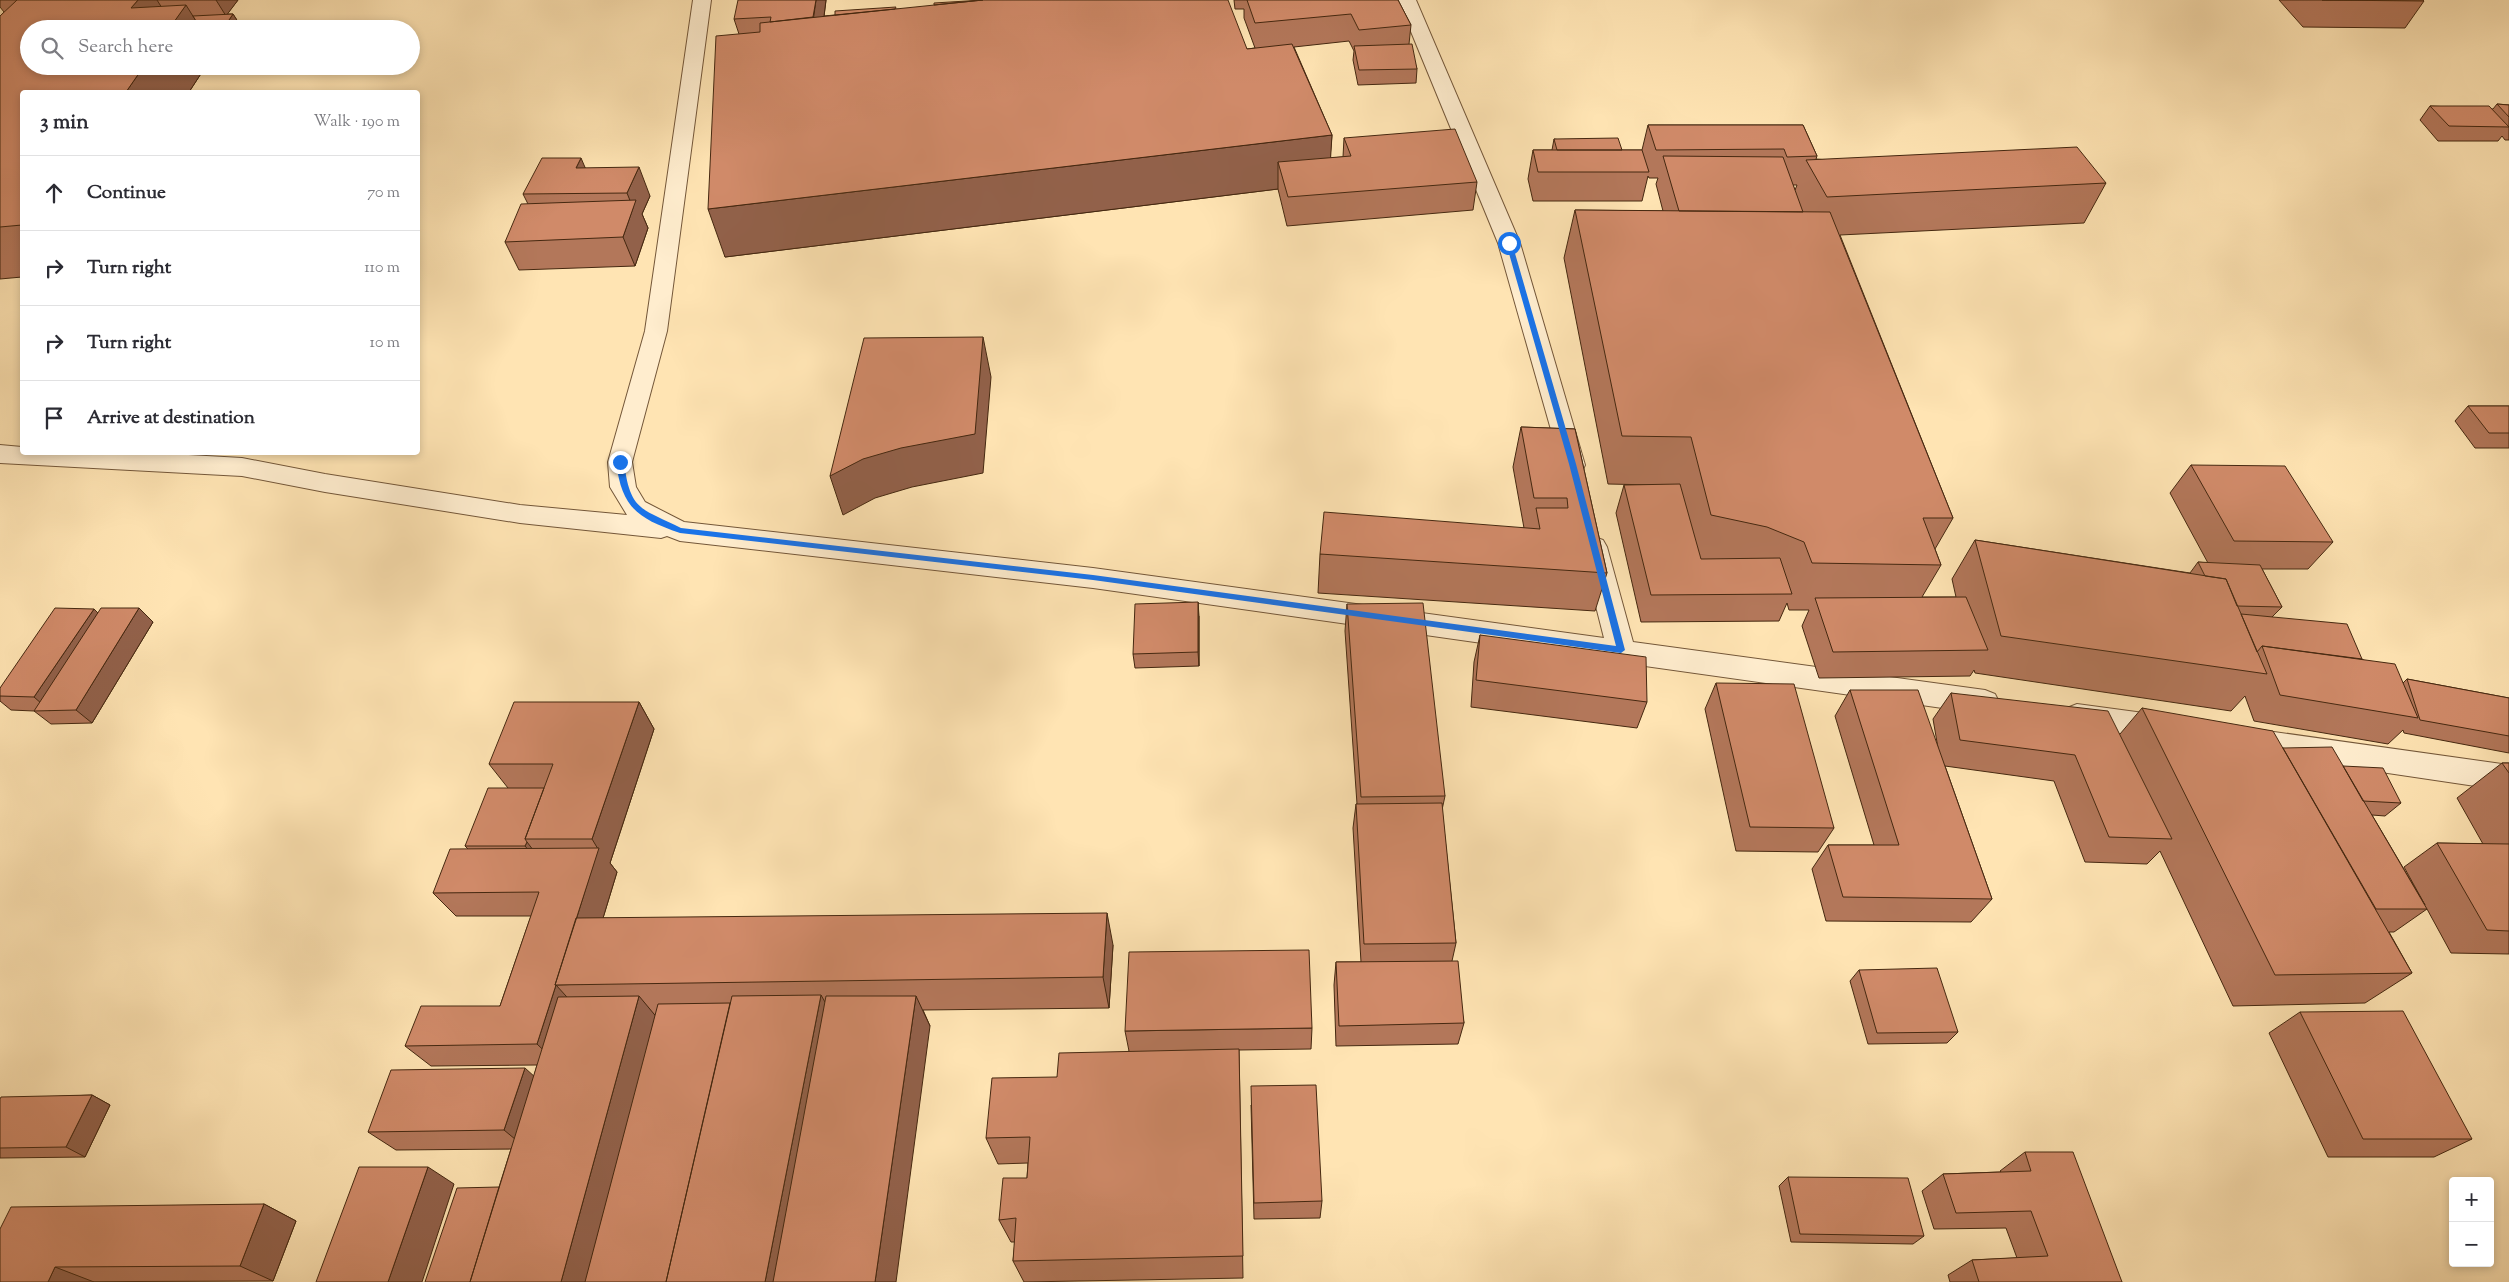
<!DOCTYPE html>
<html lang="en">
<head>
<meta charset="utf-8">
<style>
  :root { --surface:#fff; --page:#f2f2f3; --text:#2b2b33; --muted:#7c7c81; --line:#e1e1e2 }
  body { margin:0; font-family:"Sorts Mill Goudy",serif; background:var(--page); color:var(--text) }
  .controls { position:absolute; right:15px; bottom:15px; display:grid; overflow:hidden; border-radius:5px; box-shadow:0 2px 8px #0003 }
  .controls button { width:45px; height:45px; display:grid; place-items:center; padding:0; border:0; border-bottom:1px solid var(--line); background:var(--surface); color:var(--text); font:25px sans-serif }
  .stop { position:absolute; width:15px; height:15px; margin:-11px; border:4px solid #1a73e8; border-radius:50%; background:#fff }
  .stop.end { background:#1a73e8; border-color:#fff; box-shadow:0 1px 5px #0008 }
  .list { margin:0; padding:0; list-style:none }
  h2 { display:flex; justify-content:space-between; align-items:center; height:65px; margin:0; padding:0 20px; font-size:21px }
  h2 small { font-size:16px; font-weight:400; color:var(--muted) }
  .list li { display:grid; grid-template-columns:32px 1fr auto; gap:15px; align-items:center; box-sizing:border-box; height:75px; padding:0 20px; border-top:1px solid var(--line) }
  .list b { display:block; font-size:19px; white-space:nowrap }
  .list em { font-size:16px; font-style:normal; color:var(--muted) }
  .icon { flex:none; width:28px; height:28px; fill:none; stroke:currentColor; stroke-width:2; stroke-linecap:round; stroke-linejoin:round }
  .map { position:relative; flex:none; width:2509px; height:1282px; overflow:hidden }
  .search { position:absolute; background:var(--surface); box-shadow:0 2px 8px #0003; left:20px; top:20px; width:400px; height:55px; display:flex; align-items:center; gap:12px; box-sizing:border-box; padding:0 18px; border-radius:28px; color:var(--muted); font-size:19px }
  .panel { position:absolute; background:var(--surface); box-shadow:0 2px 8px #0003; left:20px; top:90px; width:400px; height:365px; border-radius:5px }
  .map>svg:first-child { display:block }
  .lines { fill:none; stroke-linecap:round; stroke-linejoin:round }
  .minor-casing { stroke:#745739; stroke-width:2 }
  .minor { fill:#ffedce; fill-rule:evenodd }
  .wall { fill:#b3775a; stroke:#452810; fill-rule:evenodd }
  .shaded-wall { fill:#92614a; stroke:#452810 }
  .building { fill:#d08a69; stroke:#452810 }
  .route { fill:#1a73e8 }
</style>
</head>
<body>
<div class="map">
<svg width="2509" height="1282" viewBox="0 0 2509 1282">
  <rect width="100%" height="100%" fill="#ffe4b3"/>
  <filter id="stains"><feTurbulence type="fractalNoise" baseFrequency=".004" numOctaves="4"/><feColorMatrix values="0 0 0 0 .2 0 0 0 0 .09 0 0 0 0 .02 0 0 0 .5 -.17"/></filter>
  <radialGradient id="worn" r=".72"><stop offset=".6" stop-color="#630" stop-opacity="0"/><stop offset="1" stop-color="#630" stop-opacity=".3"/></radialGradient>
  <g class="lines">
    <g class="minor-casing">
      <path id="minor" d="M693 0H711L667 331 632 462 636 487 645 502 684 522 1093 568 1604 638 1581 547 1585 540 1594 537 1603 540 1607 547 1633 642 1985 690 1995 694 1999 702 1995 710 1985 714 1093 588 680 541 667 536 661 538 520 523 325 492 242 476 0 463V445L22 447V452H135L242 458 325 474 520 505 627 515 610 487 608 462 645 331Z
        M1398 0H1416L1520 243 1585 465 1582 471 1573 474 1564 471 1561 465 1498 243Z
        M2077 704 2166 716 2176 720 2180 728 2176 736 2166 740 2077 728 2067 724 2063 716 2067 708Z
        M2246 728 2509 765V791L2246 752 2236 749 2231 740 2236 731Z"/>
    </g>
    <use href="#minor" class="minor"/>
  </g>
  <path class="wall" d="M0 0H238L227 14H233L242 28 29 29 206 66 189 92H22V277L0 279V16L4 12 0 7Z
    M826 0 824 16 896 9 1247 49 1255 48 1244 18V9H1235L1234 0H1398L1411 25 1409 44 1417 69 1416 83 1358 85 1353 60 1354 51 1349 41 1294 47 1332 135 1330 158 1343 157 1344 138 1477 182 1473 210 1287 226 1278 189 725 257 739 34 734 19Z
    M2279 0H2423L2424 1 2405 28 2303 27Z
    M2497 104 2509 105V140H2505L2502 136 2498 141H2438L2420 120 2430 106 2493 109Z
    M1648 125H1803L1817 156 1816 159 2106 183 2084 223 1840 235 1953 518 1935 549 1941 565 1922 597H1956L1952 579 1975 540 2190 573 2198 562 2208 563 2170 493 2191 465 2333 542 2308 569H2262L2282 607 2272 617 2362 659 2403 683 2407 679 2509 698V753L2404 733 2403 730 2388 744 2254 721 2245 696 2231 711 1975 673 1974 670 1970 676 1819 678 1802 626 1809 610H1789L1787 603 1779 621 1641 622 1616 513 1624 485H1654L1608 484 1564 258 1575 210 1663 211 1656 184 1658 178H1649L1648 176 1642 201H1533L1528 179 1533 150H1552L1554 139 1622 150H1642ZM1793 185H1797L1795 190Z
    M585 168 650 196 642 214 648 228 635 266 519 270 505 242 528 204 523 194Z
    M2468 406H2509V448H2475L2455 421Z
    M1521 427 1575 429 1607 573 1595 611 1318 593 1320 554 1524 528 1513 467Z
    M1347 604 1445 796 1442 810 1456 943 1452 961 1464 1023 1458 1044 1336 1046 1334 985 1336 962H1361L1353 828 1356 804H1357L1345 631Z
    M94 609 98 613 153 622 92 723 51 724 34 711 11 710 0 701V688Z
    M1199 616V666L1135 668 1133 654Z
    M1480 635 1647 702 1637 728 1471 707 1474 662Z
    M1716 683 1834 828 1818 852 1736 851 1705 709Z
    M1850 690 1938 748 1933 719 1951 693 2120 734 2142 708 2283 748 2343 766 2401 803 2385 816 2372 815 2425 905 2404 867 2437 843 2483 844 2457 798 2502 763H2509V954L2451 953 2427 909 2394 932H2389L2412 973 2365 1003 2233 1006 2160 851 2147 864 2085 862 2054 781 1945 766 1992 899 1971 922 1826 921 1812 869 1828 845H1874L1835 716Z
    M639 702 654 729 610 863 617 872 603 918 1113 945 1109 1008 923 1010 930 1026 499 1187 511 1149 396 1150 368 1132 534 1076 537 1065 431 1066 405 1046 500 1006 531 916H456L433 893 468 849 465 846 508 788 489 764Z
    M1859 970 1958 1032 1947 1043 1868 1044 1850 981Z
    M2300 1012 2472 1139 2434 1157H2328L2269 1033Z
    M1312 1028 1311 1049 1239 1050 1243 1278 1024 1282 1013 1261 1015 1242H1011L999 1220 1027 1178 1028 1163 998 1164 986 1138 1057 1077 1129 1051 1125 1031Z
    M92 1095 110 1105 85 1157 0 1158V1099Z
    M1251 1105 1322 1201 1320 1218 1254 1219Z
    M2025 1152 2122 1282H1950L1948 1275 1972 1260 2017 1258 2006 1228 1934 1229 1922 1191 1943 1174 2001 1172 2000 1171Z
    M1788 1177 1924 1236 1913 1244 1791 1242 1779 1186Z
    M264 1204 296 1221 273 1281 0 1282Z"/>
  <path class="shaded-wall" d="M138 0H157L172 24 186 5 201 29H144L131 8Z
    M216 0H238L226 16Z
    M816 0H826L819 57 812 29Z
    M233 14 242 28V29H223Z
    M144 66H206L189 92H126Z
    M1332 135 1329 183 1278 162V189L725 257 708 209Z
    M581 158 593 186 576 168Z
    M639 167 650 196 642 214 648 228 635 266 623 237 633 208 627 193Z
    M983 337 991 377 983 473 912 487 875 498 843 515 830 476Z
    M1198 602 1199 616V666L1198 652Z
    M139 608 153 622 92 723 76 710Z
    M94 609 108 623 50 711 34 697Z
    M639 702 654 729 610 863 617 872 583 984 556 985 598 849 592 839Z
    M527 842 537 855 536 859 525 846Z
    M1107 913 1113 945 1109 1008 1103 977Z
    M556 985 576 1007 559 1065 537 1044Z
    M821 995 838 1025 792 1282H765Z
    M639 996 664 1026 598 1282H561Z
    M916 996 930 1026 896 1282H875Z
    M525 1068 547 1088 527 1149 504 1130Z
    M92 1095 110 1105 85 1157 66 1147Z
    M428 1167 454 1184 422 1282H388Z
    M264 1204 296 1221 273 1281 240 1266Z
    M55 1267 94 1282H48Z"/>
  <path class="building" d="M17 0H138L131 8 186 5 169 29H29V66H144L126 92H22V225L0 227V16Z
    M738 0H816L813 17 770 22 771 17 734 19Z
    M983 0H1228L1247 49 1292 44 1332 135 708 209 716 36 760 32V23Z
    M983 0 934 5V3Z
    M1247 0H1398L1411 25 1359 30 1351 14 1255 23Z
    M2322 0H2423L2424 1Z
    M896 7 895 9 835 15V11Z
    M233 14 223 29H201L193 16Z
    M1412 44 1417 69 1359 70 1354 46Z
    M2497 104 2509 105V117Z
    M2430 106H2489L2509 127 2449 126Z
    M1648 125H1803L1817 156 1787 157 1784 149 1656 150Z
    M1455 129 1477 182 1288 197 1278 162 1351 156 1344 138Z
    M1618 138 1622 150H1557L1554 139Z
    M2077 147 2106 183 1827 197 1806 160Z
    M1533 150H1642L1649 172H1538Z
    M1663 156 1783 157 1803 212 1679 211Z
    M542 158H581L576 168 639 167 627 193 523 194Z
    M636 200 623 237 505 242 521 204Z
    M1575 210 1830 212 1953 518H1923L1941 565 1812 563 1804 542 1767 527 1711 515 1691 437 1622 436Z
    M983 337 975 434 901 448 863 459 830 476 864 338Z
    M2468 406H2509V433H2489Z
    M1521 427 1575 429 1607 573 1320 554 1324 512 1540 529 1536 508H1568L1567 498H1534Z
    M2191 465 2285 466 2333 542 2234 541Z
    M1680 484 1701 559 1780 558 1792 594 1651 595 1624 485Z
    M1975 540 2226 579 2267 674 2001 636Z
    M2198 562 2260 565 2282 607 2237 606 2226 579 2205 576Z
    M1966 597 1988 650 1833 652 1815 598Z
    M1198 602V652L1133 654 1135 604Z
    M1423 603 1445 796 1361 797 1347 604Z
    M55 608 94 609 34 697 0 696V688Z
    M101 608H139L76 710 34 711Z
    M2241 614 2347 624 2362 659 2262 646 2257 652Z
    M1480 635 1646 657 1647 702 1476 680Z
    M2262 646 2395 664 2418 718 2280 695Z
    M2407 679 2509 698V736L2420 720Z
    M1716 683 1794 684 1834 828 1750 827Z
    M1850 690H1918L1992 899 1843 897 1828 845H1899Z
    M1951 693 2108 711 2172 839 2109 837 2075 755 1960 740Z
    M514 702H639L592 839H525L553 764H489Z
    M2142 708 2273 731 2412 973 2275 975Z
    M2332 747 2427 909H2376L2283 748Z
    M2502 763H2509V773Z
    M2343 766 2383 768 2401 803 2363 801Z
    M488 788H544L525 839 527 842 525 846H465Z
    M1442 803 1456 943 1364 944 1356 804Z
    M2437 843 2509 844V931L2487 930Z
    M599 848 555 985H556L537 1044 405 1046 421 1006H500L539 892 433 893 450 849Z
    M1107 913 1103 977 555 985 576 918Z
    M1309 950 1312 1028 1125 1031 1129 952Z
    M1458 961 1464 1023 1339 1026 1336 962Z
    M1937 968 1958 1032 1877 1033 1859 970Z
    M821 995 765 1282H666L732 996Z
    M639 996 561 1282H470L558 997Z
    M826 996H916L875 1282H773Z
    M730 1003 666 1282H585L658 1004Z
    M2403 1011 2472 1139H2363L2300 1012Z
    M1239 1049 1243 1256 1013 1261 1016 1218 999 1220 1003 1178H1027L1030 1137 986 1138 992 1078 1057 1077 1059 1053Z
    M525 1068 504 1130 368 1132 391 1070Z
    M1316 1085 1322 1201 1254 1203 1251 1086Z
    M92 1095 66 1147 0 1148V1099L1 1097Z
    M2025 1152H2073L2122 1282H1979L1972 1260 2048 1256 2031 1211 1956 1213 1943 1174 2031 1171Z
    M359 1167H428L388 1282H316Z
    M1788 1177 1908 1178 1924 1236 1800 1234Z
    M499 1187 470 1282H425L457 1188Z
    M264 1204 240 1266 55 1267 48 1282H0V1229L11 1207Z"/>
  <path class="route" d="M1509 241 1512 243 1576 464 1625 650 1621 653 1093 580 680 533C637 518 622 508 616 462L620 460 624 462C630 511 641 508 681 528L1093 575 1616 646 1569 464 1506 243Z"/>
  <rect width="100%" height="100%" filter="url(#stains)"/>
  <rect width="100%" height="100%" fill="url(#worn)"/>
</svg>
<div class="controls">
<button>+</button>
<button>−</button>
</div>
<div class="stop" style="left:1509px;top:243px"></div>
<div class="stop end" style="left:620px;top:462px"></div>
<div class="search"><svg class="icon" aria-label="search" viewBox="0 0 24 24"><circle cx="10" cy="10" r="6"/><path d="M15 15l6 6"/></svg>Search here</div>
<section class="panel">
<h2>3 min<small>Walk · 190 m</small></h2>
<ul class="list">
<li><svg class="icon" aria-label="ahead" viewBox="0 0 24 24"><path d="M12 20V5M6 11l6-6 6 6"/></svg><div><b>Continue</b></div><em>70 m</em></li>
<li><svg class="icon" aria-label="right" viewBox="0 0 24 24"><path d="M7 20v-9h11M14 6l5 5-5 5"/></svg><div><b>Turn right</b></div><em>110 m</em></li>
<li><svg class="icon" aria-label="right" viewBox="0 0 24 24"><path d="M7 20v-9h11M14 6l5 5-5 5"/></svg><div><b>Turn right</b></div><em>10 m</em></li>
<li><svg class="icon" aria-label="arrive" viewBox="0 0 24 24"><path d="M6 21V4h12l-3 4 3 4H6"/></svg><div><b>Arrive at destination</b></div></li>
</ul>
</section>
</div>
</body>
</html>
